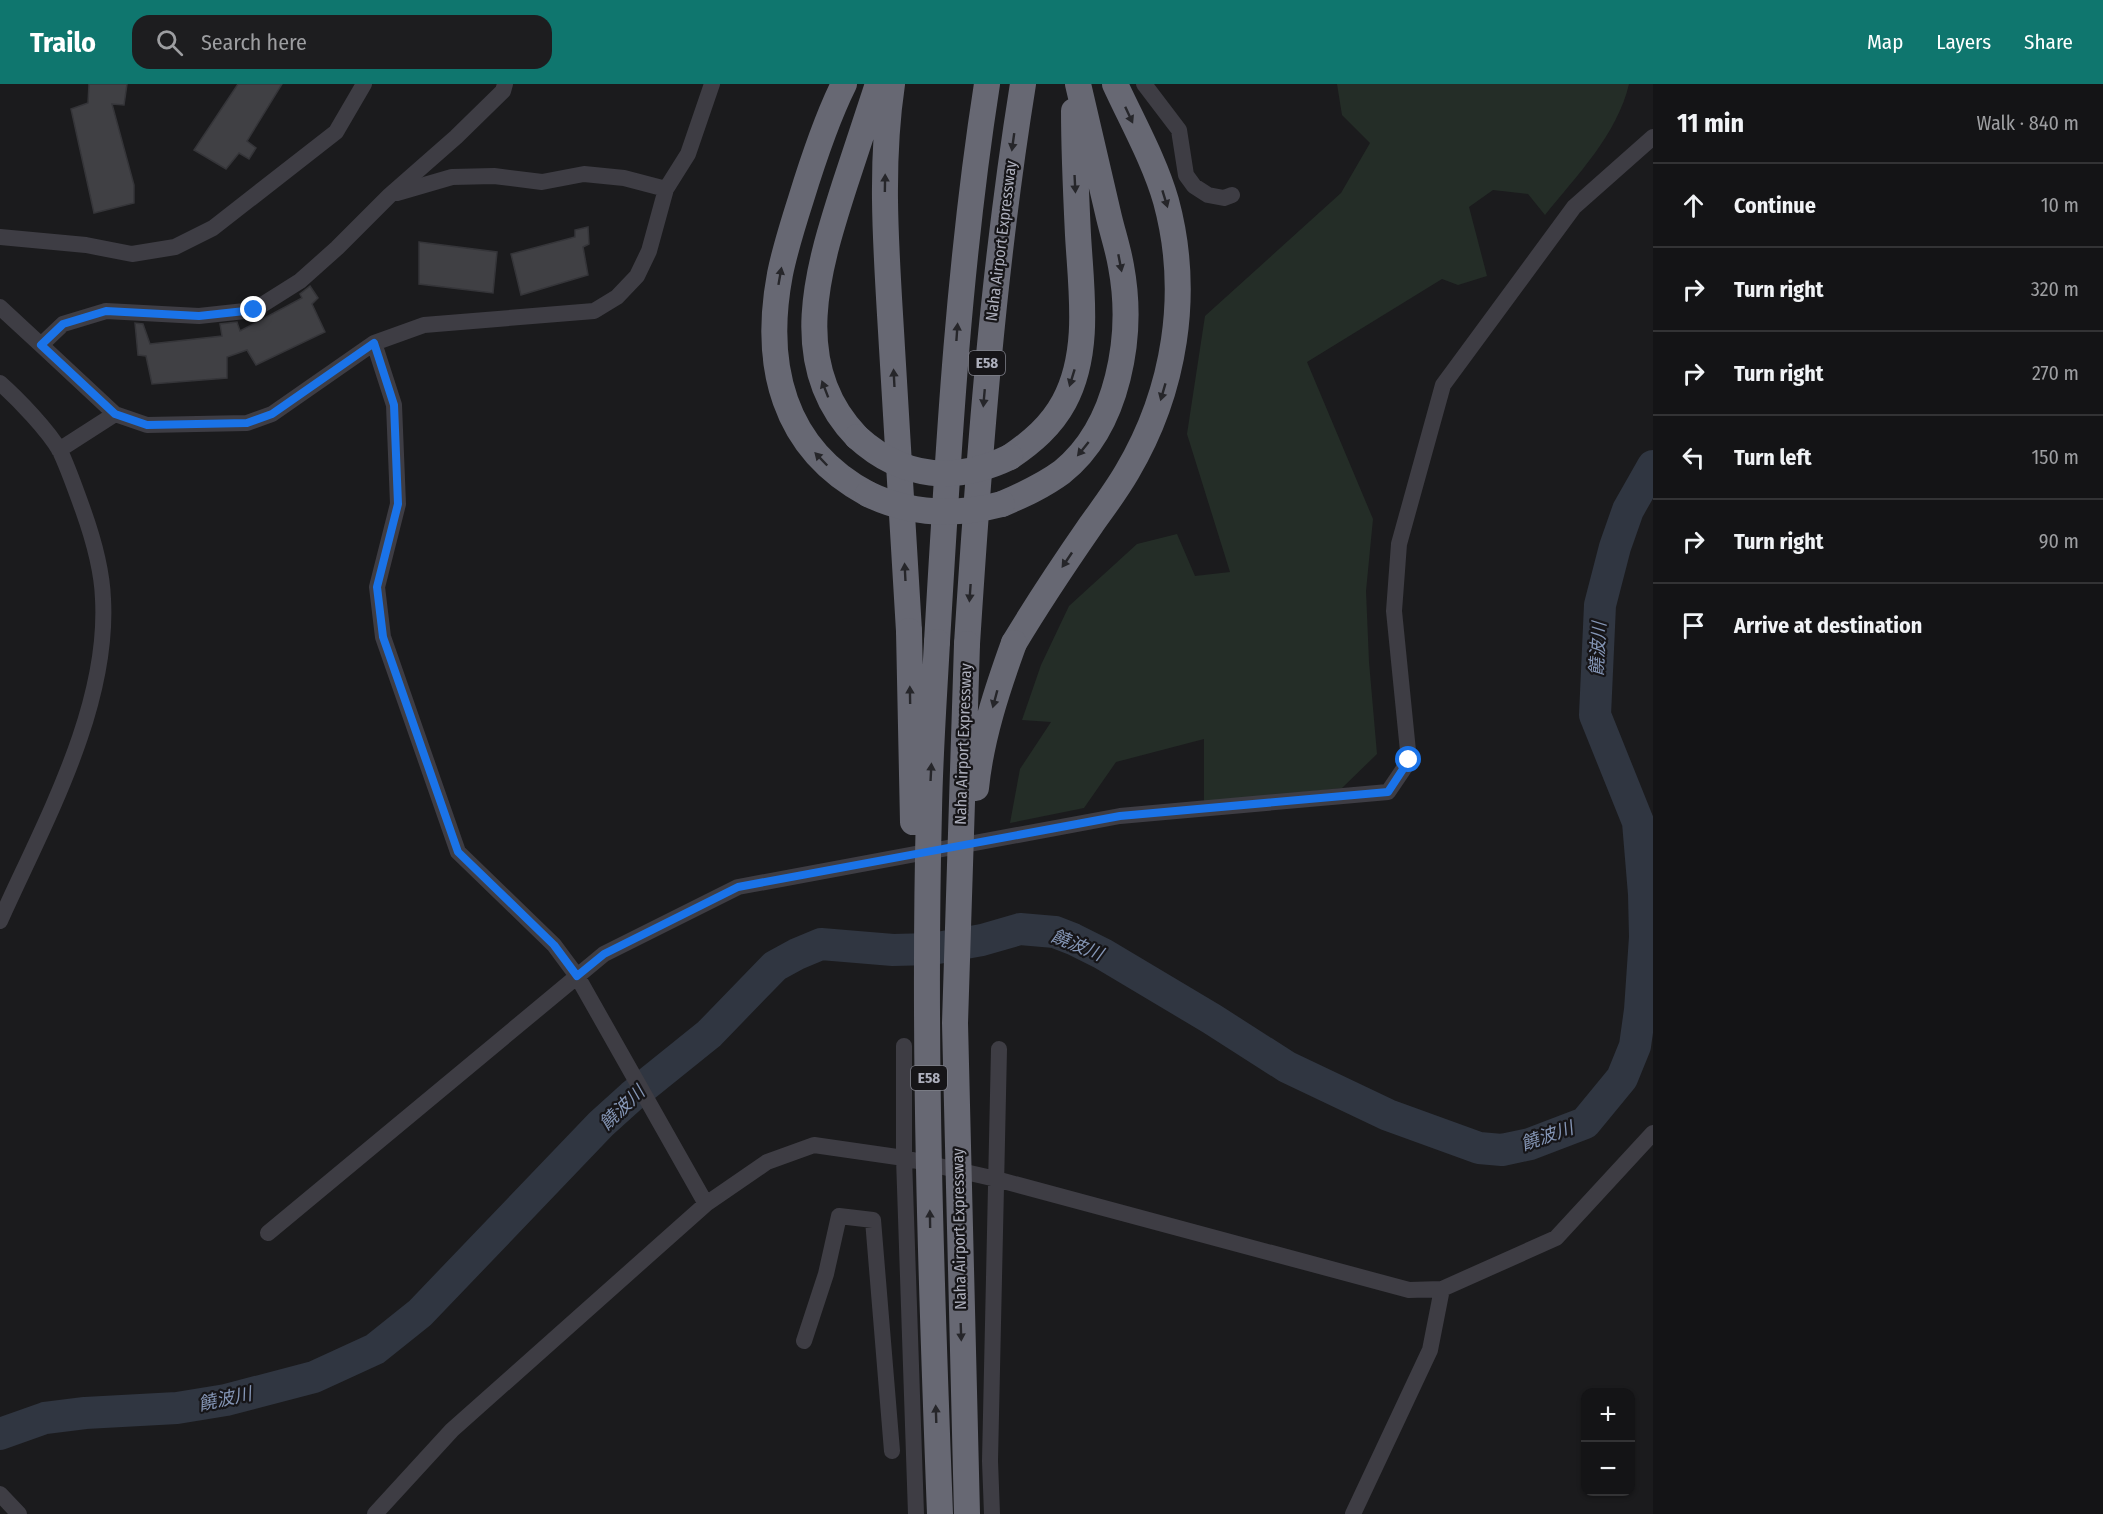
<!DOCTYPE html>
<html lang="en">
<head>
<meta charset="utf-8">
<style>
  :root { --surface:#141416; --page:#1d1d1f; --text:#f1f3f6; --muted:#9d9ea1; --line:#333335; --accent:#0f766e }
  body { margin:0; font-family:"Fira Sans Condensed","Noto Sans JP",sans-serif; background:var(--page); color:var(--text) }
  .controls { position:absolute; right:18px; bottom:18px; display:grid; overflow:hidden; border-radius:12px; box-shadow:0 2px 4px #0004 }
  .controls button { width:54px; height:54px; display:grid; place-items:center; padding:0; border:0; border-bottom:2px solid var(--line); background:var(--surface); color:var(--text); font:30px sans-serif }
  .stop { position:absolute; width:18px; height:18px; margin:-14px; border:4px solid #1a73e8; border-radius:50%; background:#fff }
  .stop.end { background:#1a73e8; border-color:#fff; box-shadow:0 2px 6px #0008 }
  .list { margin:0; padding:0; list-style:none }
  h2 { display:flex; justify-content:space-between; align-items:center; height:78px; margin:0; padding:0 24px; font-size:26px }
  h2 small { font-size:20px; font-weight:400; color:var(--muted) }
  .list li { display:grid; grid-template-columns:39px 1fr auto; gap:18px; align-items:center; box-sizing:border-box; height:84px; padding:0 24px; border-top:2px solid var(--line) }
  .list b { display:block; font-size:22px; white-space:nowrap }
  .list em { font-size:20px; font-style:normal; color:var(--muted) }
  .icon { flex:none; width:33px; height:33px; fill:none; stroke:currentColor; stroke-width:2; stroke-linecap:round; stroke-linejoin:round }
  .map { position:relative; flex:none; width:1653px; height:1430px; overflow:hidden }
  header { display:flex; align-items:center; gap:36px; box-sizing:border-box; height:84px; padding:0 30px; background:var(--accent); color:#fff }
  header strong { font-size:28px }
  nav { display:flex; gap:33px; margin-inline-start:auto; font-size:21px }
  .search { width:420px; height:54px; background:var(--page); display:flex; align-items:center; gap:15px; box-sizing:border-box; padding:0 21px; border-radius:18px; color:var(--muted); font-size:22px }
  main { display:flex }
  aside { flex:1; background:var(--surface) }
  .map>svg:first-child { display:block }
  .green { fill:#242d27 }
  .lines { fill:none; stroke-linecap:round; stroke-linejoin:round }
  .river { stroke:#303641; stroke-width:32 }
  .building { fill:#404044; stroke:#353539; stroke-width:1.5 }
  .minor { stroke:#3e3d44; stroke-width:16 }
  .highway { stroke:#676873; stroke-width:26 }
  .highway-bridge { stroke:#676873; stroke-width:26 }
  .oneway { fill:#26262a }
  .route { stroke:#1a73e8; stroke-width:8 }
  .labels { text-anchor:middle; dominant-baseline:central; stroke-width:4.5; stroke-linejoin:round; paint-order:stroke }
  .shield { fill:#161518; stroke:#80818b; stroke-width:1.5 }
  .shield-label { font-size:15px; font-weight:bold; fill:#adafbc }
  .street-label { font-size:16px; fill:#adafbc; stroke:#161518 }
  .water-label { font-size:18px; font-style:italic; fill:#8596b6; stroke:#161518 }
</style>
</head>
<body>
<header>
<strong>Trailo</strong>
<div class="search"><svg class="icon" aria-label="search" viewBox="0 0 24 24"><circle cx="10" cy="10" r="6"/><path d="M15 15l6 6"/></svg>Search here</div>
<nav><a>Map</a><a>Layers</a><a>Share</a></nav>
</header>
<main>
<div class="map">
<svg width="1653" height="1430" viewBox="0 0 1653 1430">
  <rect width="100%" height="100%" fill="#1b1b1d"/>
  <path class="green" d="M1337 0H1629C1617 51 1577 91 1545 131L1528 110 1493 106 1469 123 1487 192 1458 201 1442 195 1307 278 1373 435 1366 507 1369 578 1377 670 1342 704 1204 719V655L1116 678 1084 724 1010 739 1020 685 1051 638 1022 636 1041 581 1069 522 1137 460 1177 450 1195 492 1230 488 1187 350 1205 232 1341 109 1370 59 1342 31Z"/>
  <g class="lines">
    <path class="river" d="M0 1350 45 1334 85 1329 177 1324 226 1316 314 1293 375 1265 420 1229 601 1040 632 1012 709 950 775 882 797 870 821 860 893 866 932 865 982 856 1020 845 1055 848 1073 855 1103 870 1212 935 1287 983 1388 1031 1479 1064 1502 1066 1530 1060 1585 1039 1622 994 1635 962 1640 926 1645 853 1644 810 1638 738 1595 631 1600 521 1615 463 1628 426 1653 382"/>
  </g>
  <path class="building" d="M89 0H127L124 21 112 20 134 101V119L94 129 71 25 88 19Z
    M238 0H282L247 57 256 64 249 75 239 69 226 85 194 66Z
    M588 143 589 160 583 163 588 191 521 211 511 170 575 153V146Z
    M419 158 497 168 493 209 419 200Z
    M310 202 318 214 312 220 325 248 256 281 247 266 227 273V294L152 300 146 272 138 271 135 239 143 240 150 260 222 252 220 240 237 238 240 247 302 214 300 210Z"/>
  <g class="lines">
    <path class="minor" d="M1144 0 1179 46 1186 91 1194 102 1208 111 1224 114 1232 111
      M397 109 452 93 494 92 542 98 584 90 624 94 666 105
      M0 153 86 161 132 170 175 163 213 144 336 48 364 0
      M0 223 41 261
      M374 259 394 321 398 420 377 503 383 553 458 768 554 861 577 892 706 1120
      M0 299C18 315 48 346 60 367 69 386 76 407 83 426 93 454 102 485 103 515 109 624 44 739 0 837
      M115 330 41 261 63 240 106 227 199 232 254 226 300 197 337 164 390 111 456 53 503 7 505 0
      M59 366 115 330 147 341 247 339 272 330 374 259 424 241 594 227 617 213 637 192 649 167 666 105 688 70 712 0
      M904 962V1074L916 1430
      M268 1149 604 870 738 803 1120 732 1388 708 1409 677 1394 527 1399 460 1443 301 1574 123 1653 53
      M804 1257 826 1190 839 1132 873 1136 892 1367
      M0 1410 19 1430
      M375 1430 452 1346 706 1120 767 1078 814 1061 904 1074 996 1095 1409 1206 1442 1205 1556 1154 1653 1049
      M992 1430 990 1377 999 965
      M1353 1430 1430 1266 1442 1205"/>
    <path class="highway" d="M844 0C826 36 813 76 801 115 793 140 785 165 780 190 763 280 782 364 868 410
      M892 0C879 87 887 176 892 264 898 358 903 453 909 547
      M857 353C787 281 818 184 845 100 856 67 867 33 878 0
      M1010 373C1032 358 1051 342 1064 318 1091 268 1081 205 1078 151 1076 110 1074 69 1074 27
      M1002 420C1023 411 1043 402 1062 388 1119 342 1134 251 1121 182 1118 164 1112 147 1108 129 1098 86 1088 43 1078 0
      M937 558C948 371 958 185 987 0
      M1014 559C1038 519 1064 480 1091 441 1103 424 1116 407 1127 388 1175 307 1191 209 1166 117 1155 78 1132 37 1115 0
      M967 560C979 372 993 186 1023 0"/>
    <path class="highway-bridge" d="M857 353C903 395 956 399 1010 373
      M868 410C911 431 956 432 1002 420
      M909 547 913 738
      M937 558C934 614 930 670 929 726 923 961 931 1196 940 1430
      M976 704C981 654 997 606 1014 559
      M967 1430 955 939 967 560"/>
  </g>
  <defs><path id="oneway-solid" d="M-6-.8H1V-3.2L6.5 0L1 3.2V.8H-6Z" transform="scale(1.5)"/></defs>
  <g class="oneway">
    <use href="#oneway-solid" transform="translate(1129 31) rotate(65)"/>
    <use href="#oneway-solid" transform="translate(1013 58) rotate(98)"/>
    <use href="#oneway-solid" transform="translate(885 99) rotate(-89)"/>
    <use href="#oneway-solid" transform="translate(1075 100) rotate(87)"/>
    <use href="#oneway-solid" transform="translate(1165 115) rotate(73)"/>
    <use href="#oneway-solid" transform="translate(1120 179) rotate(79)"/>
    <use href="#oneway-solid" transform="translate(780 192) rotate(-80)"/>
    <use href="#oneway-solid" transform="translate(957 248) rotate(-86)"/>
    <use href="#oneway-solid" transform="translate(894 294) rotate(-93)"/>
    <use href="#oneway-solid" transform="translate(1072 294) rotate(107)"/>
    <use href="#oneway-solid" transform="translate(825 305) rotate(-111)"/>
    <use href="#oneway-solid" transform="translate(1163 308) rotate(106)"/>
    <use href="#oneway-solid" transform="translate(984 314) rotate(95)"/>
    <use href="#oneway-solid" transform="translate(1083 365) rotate(129)"/>
    <use href="#oneway-solid" transform="translate(821 375) rotate(-134)"/>
    <use href="#oneway-solid" transform="translate(1067 476) rotate(124)"/>
    <use href="#oneway-solid" transform="translate(905 488) rotate(-93)"/>
    <use href="#oneway-solid" transform="translate(970 509) rotate(94)"/>
    <use href="#oneway-solid" transform="translate(910 611) rotate(-91)"/>
    <use href="#oneway-solid" transform="translate(995 615) rotate(105)"/>
    <use href="#oneway-solid" transform="translate(931 688) rotate(-87)"/>
    <use href="#oneway-solid" transform="translate(930 1135) rotate(-91)"/>
    <use href="#oneway-solid" transform="translate(961 1248) rotate(88)"/>
    <use href="#oneway-solid" transform="translate(936 1330) rotate(-92)"/>
  </g>
  <g class="lines">
    <path class="route" d="M254 226 199 232 106 227 63 240 41 261 115 330 147 341 247 339 272 330 374 259 394 321 398 420 377 503 383 553 458 768 554 861 577 892 604 870 738 803 1120 732 1388 708 1409 676"/>
  </g>
  <g class="labels">
    <g class="shield">
      <rect x="969" y="267" width="36" height="24" rx="4.5"/>
      <rect x="911" y="982" width="36" height="24" rx="4.5"/>
    </g>
    <g class="shield-label">
      <text x="987" y="279">E58</text>
      <text x="929" y="994">E58</text>
    </g>
    <g class="street-label">
      <text transform="translate(1001 157) rotate(-83)">Naha Airport Expressway</text>
      <text transform="translate(963 660) rotate(-88)">Naha Airport Expressway</text>
      <text transform="translate(959 1145) rotate(-91)">Naha Airport Expressway</text>
    </g>
    <g class="water-label">
      <text transform="translate(1598 565) rotate(-87)">饒波川</text>
      <text transform="translate(1077 861) rotate(22)">饒波川</text>
      <text transform="translate(622 1024) rotate(-44)">饒波川</text>
      <text transform="translate(1547 1052) rotate(-19)">饒波川</text>
      <text transform="translate(225 1315) rotate(-12)">饒波川</text>
    </g>
  </g>
</svg>
<div class="controls">
<button>+</button>
<button>−</button>
</div>
<div class="stop" style="left:1409px;top:676px"></div>
<div class="stop end" style="left:254px;top:226px"></div>
</div>
<aside>
<h2>11 min<small>Walk · 840 m</small></h2>
<ul class="list">
<li><svg class="icon" aria-label="ahead" viewBox="0 0 24 24"><path d="M12 20V5M6 11l6-6 6 6"/></svg><div><b>Continue</b></div><em>10 m</em></li>
<li><svg class="icon" aria-label="right" viewBox="0 0 24 24"><path d="M7 20v-9h11M14 6l5 5-5 5"/></svg><div><b>Turn right</b></div><em>320 m</em></li>
<li><svg class="icon" aria-label="right" viewBox="0 0 24 24"><path d="M7 20v-9h11M14 6l5 5-5 5"/></svg><div><b>Turn right</b></div><em>270 m</em></li>
<li><svg class="icon" aria-label="left" viewBox="0 0 24 24"><path d="M17 20v-9H6M10 6l-5 5 5 5"/></svg><div><b>Turn left</b></div><em>150 m</em></li>
<li><svg class="icon" aria-label="right" viewBox="0 0 24 24"><path d="M7 20v-9h11M14 6l5 5-5 5"/></svg><div><b>Turn right</b></div><em>90 m</em></li>
<li><svg class="icon" aria-label="arrive" viewBox="0 0 24 24"><path d="M6 21V4h12l-3 4 3 4H6"/></svg><div><b>Arrive at destination</b></div></li>
</ul>
</aside>
</main>
</body>
</html>
